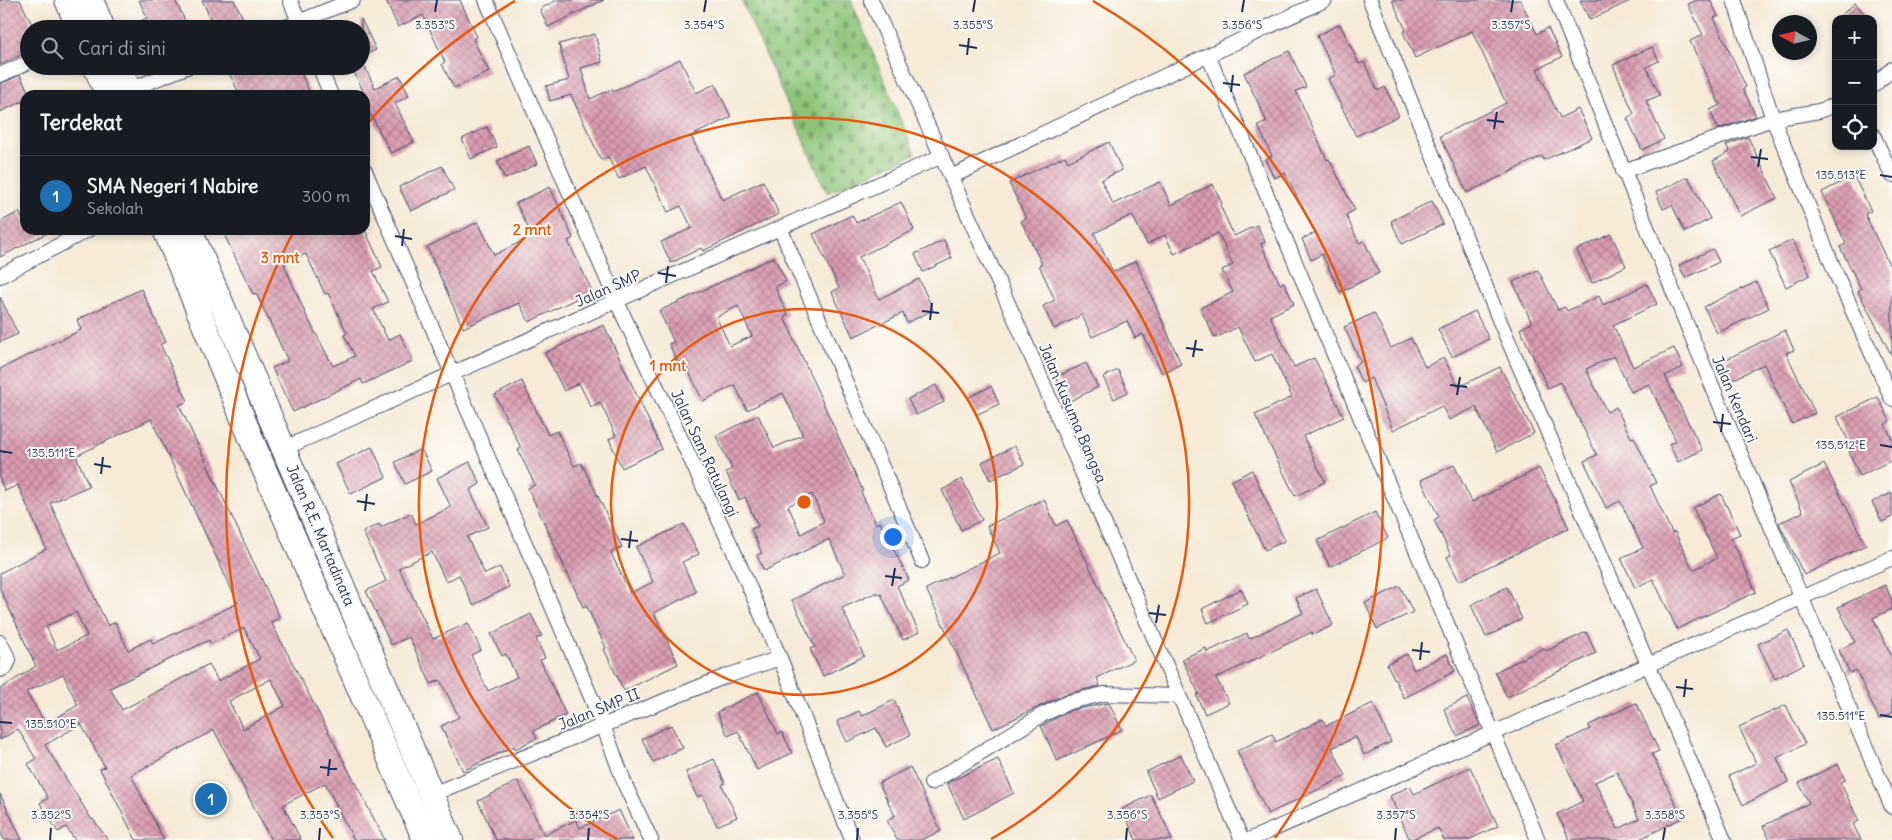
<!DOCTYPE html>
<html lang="id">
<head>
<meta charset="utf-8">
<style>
  :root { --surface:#171b24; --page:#20242c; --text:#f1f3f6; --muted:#9ea1a6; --line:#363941; --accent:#1f6fb2 }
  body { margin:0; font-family:Delius,sans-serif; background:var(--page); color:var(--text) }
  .controls { position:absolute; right:15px; top:15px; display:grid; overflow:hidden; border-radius:10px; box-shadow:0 2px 8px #0003 }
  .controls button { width:45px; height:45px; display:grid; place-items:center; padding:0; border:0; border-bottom:1px solid var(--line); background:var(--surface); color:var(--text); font:25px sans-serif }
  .compass { position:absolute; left:1772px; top:15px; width:45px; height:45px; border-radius:50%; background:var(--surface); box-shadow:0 2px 8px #0003; rotate:278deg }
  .you { position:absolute; left:892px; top:536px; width:18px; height:18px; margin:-12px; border:4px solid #fff; border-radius:50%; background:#1a73e8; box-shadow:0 0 0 8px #1a73e833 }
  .badge { display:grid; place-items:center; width:32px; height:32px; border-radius:50%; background:var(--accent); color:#fff; font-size:16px; font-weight:700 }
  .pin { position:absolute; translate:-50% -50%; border:2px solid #fff; box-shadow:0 1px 5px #0006 }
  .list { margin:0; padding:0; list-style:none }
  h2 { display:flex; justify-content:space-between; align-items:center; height:65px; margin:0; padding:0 20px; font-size:21px }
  h2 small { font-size:16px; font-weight:400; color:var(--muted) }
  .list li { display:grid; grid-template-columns:32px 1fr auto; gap:15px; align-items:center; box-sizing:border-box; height:80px; padding:0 20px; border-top:1px solid var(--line) }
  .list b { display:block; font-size:19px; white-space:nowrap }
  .list p { margin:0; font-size:16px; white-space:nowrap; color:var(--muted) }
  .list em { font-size:16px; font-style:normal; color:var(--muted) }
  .icon { flex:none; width:28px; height:28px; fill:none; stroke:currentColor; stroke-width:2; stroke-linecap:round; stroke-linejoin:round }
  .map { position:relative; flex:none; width:1892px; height:840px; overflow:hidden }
  .search { position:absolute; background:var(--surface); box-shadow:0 2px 8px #0003; left:20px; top:20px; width:350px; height:55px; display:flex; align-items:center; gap:12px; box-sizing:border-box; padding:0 18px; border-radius:28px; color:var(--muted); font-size:19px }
  .panel { position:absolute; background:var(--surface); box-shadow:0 2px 8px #0003; left:20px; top:90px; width:350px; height:145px; border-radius:15px }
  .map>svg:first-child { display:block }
  .cemetery { fill:url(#cemetery-stones); stroke:#54796a }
  .building { fill:url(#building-cross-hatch); fill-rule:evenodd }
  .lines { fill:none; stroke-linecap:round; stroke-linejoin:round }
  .minor-casing { stroke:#3c4b70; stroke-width:16 }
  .trunk-casing { stroke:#3c4b70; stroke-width:26 }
  .minor { stroke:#fff; stroke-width:14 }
  .trunk { stroke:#fff; stroke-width:24 }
  .ticks { fill:none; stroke:#1b2f5e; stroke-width:2 }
  .ring { fill:none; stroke:#e8590c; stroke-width:2.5 }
  .labels { text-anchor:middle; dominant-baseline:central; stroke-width:4; stroke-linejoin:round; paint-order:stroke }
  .street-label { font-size:15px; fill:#1b2f5e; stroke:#fdfcf7 }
  .ticks-label { font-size:12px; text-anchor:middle; fill:#1b2f5e; stroke:#fdfcf7; stroke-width:4; stroke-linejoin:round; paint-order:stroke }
  .centre { fill:#e8590c; stroke:#fdfcf7; stroke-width:2.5 }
  .ring-label { font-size:15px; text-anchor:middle; font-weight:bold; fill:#e8590c; stroke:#fdfcf7; stroke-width:4; stroke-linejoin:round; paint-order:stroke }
</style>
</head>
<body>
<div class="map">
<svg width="1892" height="840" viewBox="0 0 1892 840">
  <defs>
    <pattern id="cemetery-stones" width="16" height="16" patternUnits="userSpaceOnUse" patternTransform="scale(1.25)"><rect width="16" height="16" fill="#8cc377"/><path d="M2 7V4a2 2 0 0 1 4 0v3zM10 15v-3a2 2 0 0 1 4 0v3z" fill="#729f65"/></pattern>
    <pattern id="building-cross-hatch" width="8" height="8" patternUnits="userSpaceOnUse" patternTransform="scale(1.25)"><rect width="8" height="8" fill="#da9bb0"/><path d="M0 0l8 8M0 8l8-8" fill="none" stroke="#b07f92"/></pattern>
  </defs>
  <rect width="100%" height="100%" fill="#fdfcf7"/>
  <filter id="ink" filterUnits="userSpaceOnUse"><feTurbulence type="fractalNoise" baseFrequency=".02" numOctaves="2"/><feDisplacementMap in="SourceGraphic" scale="10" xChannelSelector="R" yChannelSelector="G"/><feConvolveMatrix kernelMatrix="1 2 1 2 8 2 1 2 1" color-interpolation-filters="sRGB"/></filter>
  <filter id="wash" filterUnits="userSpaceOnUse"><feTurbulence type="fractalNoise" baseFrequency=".0096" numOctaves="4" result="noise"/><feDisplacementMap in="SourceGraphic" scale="20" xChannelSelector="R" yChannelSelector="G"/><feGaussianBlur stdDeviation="1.12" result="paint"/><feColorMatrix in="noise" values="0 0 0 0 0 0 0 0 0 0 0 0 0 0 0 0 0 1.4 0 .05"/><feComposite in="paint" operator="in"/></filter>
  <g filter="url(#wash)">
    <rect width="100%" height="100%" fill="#f7ead7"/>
    <path class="cemetery" d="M741 0H851L915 154 827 193Z"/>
    <g id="blocks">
      <path class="building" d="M0 0H20L34 29H29V51L0 65Z
        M139 0H175L189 29H125L147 18Z
        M202 0H234L246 24 235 29H215Z
        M386 0H460L477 37 473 39 489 72 454 88 442 64 445 62 423 15 398 27Z
        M557 0H604L548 27 540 9Z
        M1392 0H1520L1537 34 1548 28 1562 57 1537 69 1560 118 1578 109 1592 138 1544 160 1542 156 1467 193 1440 136 1506 103 1472 31 1415 58 1403 32 1406 30Z
        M1580 0H1632L1590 20Z
        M1697 0H1710L1718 16 1714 18 1746 87 1743 89 1756 116 1718 129 1710 110 1720 105 1690 41 1703 35 1688 4Z
        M1855 3 1869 19H1837Z
        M361 19 376 50 361 57Z
        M1340 24 1359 64 1364 62 1378 91 1385 87 1399 116 1356 136 1328 79 1336 75 1317 36Z
        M595 34 602 62 581 68 590 99 612 89 613 92 680 59 696 93 715 84 731 117 691 136 722 200 763 181 779 214 703 251 701 248 671 263 661 242 692 228 681 206 668 212 646 166 619 179 608 157 601 160 571 95 550 101 546 86 569 80 559 44Z
        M1652 47 1659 61 1646 67 1660 95 1646 101 1664 139 1642 150 1627 118 1634 114 1613 65Z
        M1289 51 1306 87 1296 91 1327 160 1329 159 1355 210 1346 215 1359 243 1364 241 1379 273 1340 292 1322 254 1311 260 1302 239 1315 233 1285 173 1274 178 1265 159 1272 156 1258 126 1267 122 1244 73Z
        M364 65 375 88 400 76 409 96 395 103 414 142 391 153 365 104V95H361L364 93 353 70Z
        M243 66H298L311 95H240L229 73Z
        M20 75 30 95H25V100L0 112V84Z
        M487 127 497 147 471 159 462 139Z
        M1748 137 1777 198 1740 216 1713 161 1730 152 1726 145Z
        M1109 142 1122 170 1101 180 1113 204 1160 182 1171 205 1213 184 1222 204 1220 205 1234 236 1257 225 1265 242 1261 244 1280 284 1284 282 1294 304 1270 316 1294 367 1314 358 1344 417 1303 436 1325 482 1295 496 1255 415 1292 397 1272 354 1255 362 1238 327 1215 338 1200 308 1233 292 1222 270 1233 265 1218 233 1174 254 1165 235 1147 244 1132 215 1094 233 1113 272 1136 261 1181 364 1162 373 1143 334 1135 338 1127 321 1092 337 1082 315 1054 329 1043 306 1055 300 1039 265 1042 264 1021 221 1026 218 1009 183 1065 156 1068 162Z
        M529 146 537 164 505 179 497 161Z
        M442 166 454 190 411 211 399 187Z
        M1854 176 1871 211 1865 214 1892 271V356L1858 291 1861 289 1840 247 1846 244 1822 192Z
        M1688 177 1710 219 1685 232 1672 205 1663 209 1656 192Z
        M550 187 573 238 568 241 592 291 529 322 519 303 463 328 427 247 478 222 494 255 532 236 516 203Z
        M1432 201 1443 224 1402 244 1391 221Z
        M901 202 914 230 859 257 879 299 919 279 933 310 907 323 903 313 853 337 832 292 839 288 813 234 852 215 856 223Z
        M19 212 25 224V230H53L0 257V222Z
        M222 230H365L382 267 373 271 388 302 373 309 388 340 400 334 413 361 363 384 361 379 293 412 272 368 288 361 256 293 253 294ZM306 254 325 294 328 293 347 333 344 335 355 356 333 366 306 315 284 264Z
        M1611 234 1626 266 1592 283 1577 250Z
        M944 240 952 258 923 272 915 254Z
        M1793 240 1810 275 1786 287 1769 251Z
        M1713 249 1719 262 1685 278 1679 265Z
        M774 257 786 281 775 287 788 315 784 317 863 491 861 492 876 524 880 522 909 580 897 586 919 632 903 640 881 594 878 595 877 592 842 608 864 656 823 676 810 649 815 647 792 600 845 574 829 539 764 571 757 555 762 553 751 529 758 526 745 497 739 500 726 472 732 469 716 436 758 415 774 448 803 435 783 393 747 410 735 385 703 401 683 360 678 363 669 344 674 342 659 311ZM738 306 752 336 730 346 716 317ZM812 494 824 521 801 534 788 506Z
        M1538 270 1558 310 1565 307 1567 311 1599 296 1603 305 1647 284 1657 304 1613 325 1633 367 1674 348 1683 367 1665 376 1702 450 1678 462 1669 444 1676 441 1649 384 1631 392 1614 356 1586 369 1607 412 1616 407 1631 438 1634 437 1656 483 1650 486 1672 533 1675 532 1693 570 1717 558 1693 508 1721 494 1740 534 1731 538 1756 592 1677 629 1653 579 1635 588 1621 558 1643 548 1620 501 1606 508 1584 461 1597 455 1560 382 1548 388 1520 329 1532 323 1513 282Z
        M1756 282 1769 308 1717 333 1704 307Z
        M141 289 166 342 160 344 188 401 179 405 280 618 271 622 385 840H354L325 783 283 805 301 840H271L214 730 131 775 164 840H136L100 769 105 767 81 724 45 745 92 820 93 819 108 840H75L66 827 58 832 40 803 48 798 28 764 36 759 18 729 0 740V689L36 666 0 589V573L46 549 18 485 5 491 0 480V369L81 330 77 320ZM151 419 238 603 153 644 151 639 128 650 115 622 108 626 50 503 89 486 76 456ZM76 612 87 636 57 650 46 626ZM244 628 260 659 218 681 209 664 122 710 110 688 209 640 211 644ZM63 674 78 705 46 724 26 692ZM271 679 285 706 243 729 229 701Z
        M0 297 18 334 0 342Z
        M1475 311 1489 339 1452 357 1438 329Z
        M1374 313 1391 348 1411 338 1425 367 1444 358 1458 387 1500 367 1534 433 1497 452 1476 407 1449 420 1442 406 1393 430 1371 378 1362 383 1354 366 1361 362 1344 327Z
        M604 325 662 449 622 468 609 439 616 436 600 402 591 407 579 383 564 391 545 353Z
        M1785 330 1794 350 1786 353 1815 413 1792 424 1764 364 1732 380 1723 361Z
        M1086 363 1098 387 1068 402 1056 377Z
        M1118 370 1128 392 1114 399 1103 377Z
        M522 381 548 435 557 431 574 466 581 463 594 488 622 547 611 553 630 593 653 582 636 547 684 524 699 554 682 562 696 592 654 613 678 664 624 691 604 649 606 648 586 605 583 607 528 488 535 485 518 450 521 448 495 395Z
        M936 385 944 402 916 415 908 399Z
        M991 386 999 404 976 415 968 398Z
        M1878 397 1890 421 1885 424 1892 439V460L1860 476 1849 452 1853 451 1837 417Z
        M1015 446 1024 464 990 480 982 462Z
        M372 447 386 477 351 494 336 464Z
        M421 449 432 471 405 484 395 462Z
        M470 462 480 484 470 490 488 527 467 537 485 574 500 567 509 587 473 605 459 575 446 582 432 552 399 568 433 639 468 623 481 650 471 655 488 691 517 677 506 654 502 656 491 634 531 614 542 636 536 639 545 658 540 660 566 715 533 731 537 738 515 749 514 746 463 771 441 726 459 717 440 680 431 684 409 637 391 645 366 591 386 581 363 532 379 524 381 527 411 513 416 524 451 507 437 478Z
        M1824 464 1866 545 1804 575 1779 523 1803 512 1789 482Z
        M1454 465 1472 502 1539 468 1569 528 1459 581 1447 557 1451 555 1434 520 1439 517 1421 480Z
        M1252 470 1285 541 1265 550 1231 481Z
        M962 479 982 520 961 530 942 490Z
        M1892 493V517L1882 522 1872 502Z
        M1044 499 1056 526 1067 520 1134 660 1097 678 1100 686 1065 694 993 729 926 589 1000 553 987 526Z
        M1375 512 1388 538 1330 567 1317 541Z
        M1885 585 1892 600V609L1873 618 1892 657V713L1879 719 1856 670 1850 673 1839 650 1855 642 1838 607Z
        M1400 586 1413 612 1377 629 1365 603Z
        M1507 587 1522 619 1486 637 1471 605Z
        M1241 589 1248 604 1208 623 1202 609Z
        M1316 589 1333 625 1313 635 1312 632 1216 678 1229 703 1205 714 1196 695 1199 694 1182 659 1206 648 1207 652 1247 633 1249 639 1303 613 1296 598Z
        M1788 630 1804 664 1775 679 1758 644Z
        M1586 632 1596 653 1507 697 1495 672 1544 648 1546 651Z
        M1407 654 1414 670 1447 654 1455 671 1404 698 1387 664Z
        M758 692 778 734 782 732 792 753 757 770 738 731 728 736 717 712Z
        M1467 698 1480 725 1457 736 1444 709Z
        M894 700 910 735 886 747 876 728 847 742 837 721 859 711 862 716Z
        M1109 703 1122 730 1057 761 1041 726 1072 710Z
        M1373 703 1391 742 1364 755 1356 737 1332 748 1346 776 1268 814 1237 751 1272 734 1276 742 1323 719 1326 726Z
        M1636 703 1659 751 1652 754 1682 818 1638 840H1570L1557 814 1583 801 1556 745 1590 729 1589 725ZM1617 772 1639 819 1618 829 1595 782Z
        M1786 705 1805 744 1777 758 1788 782 1743 805 1729 776 1756 763 1739 727Z
        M671 725 683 748 653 762 642 739Z
        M1181 755 1193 781 1158 798 1146 772Z
        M714 759 725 783 722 785 737 817 717 826 702 795 697 797 686 772Z
        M998 759 1014 793 964 819 947 783Z
        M1838 764 1845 780 1840 782 1859 821 1853 824 1861 840H1770L1763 826 1809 803 1799 783Z
        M910 767 941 831 921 840H897L887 820 895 816 879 783Z
        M1470 767 1498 826 1468 840H1444L1438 828 1410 840 1390 796 1410 786 1414 794Z
        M518 781 544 835 576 820 580 828 619 810 633 840H496L478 801Z
        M0 794 22 840H4L0 831Z
        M1151 795 1164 821 1172 840H1136L1122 809Z"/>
    </g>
  </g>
  <g filter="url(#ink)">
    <use href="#blocks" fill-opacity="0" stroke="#3c4b70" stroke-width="1"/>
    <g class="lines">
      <g class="minor-casing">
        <path id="minor" d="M290 0 302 29
          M486 0 617 302 734 552 780 658 852 840
          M871 0 1020 330 1242 840
          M1370 0 1498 317 1724 840
          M1556 0C1663 272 1775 540 1892 807
          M1734 0 1773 119 1837 276 1892 399
          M281 29 353 0
          M1208 55 1538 840
          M319 66 331 95
          M0 75 29 62
          M1873 86 1892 69
          M129 90 189 66
          M1873 135 1892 175
          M365 171 603 725 626 787 651 840
          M1623 171 1773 119 1819 111 1836 105
          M951 177 1325 0
          M781 230 922 561
          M0 276 88 230
          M285 448 942 156
          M0 642 9 660 6 667 0 670
          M931 783 1042 715 1069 702 1104 694 1178 696
          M432 794 724 677 780 658
          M1249 840 1892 558"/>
      </g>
      <g class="trunk-casing">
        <path id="trunk" d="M67 0 79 29
          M91 0 103 29
          M95 66 108 95
          M119 66 131 95
          M165 230 258 455 425 840
          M190 230 451 840"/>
      </g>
      <use href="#minor" class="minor"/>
      <use href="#trunk" class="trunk"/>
    </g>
  </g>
  <path class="ticks" d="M435 12 437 0M704 12 706 0M973 12 975 0M1242 12 1244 0M1511 12 1513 0M959 45 977 48M967 55 969 38M1223 83 1240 85M1231 92 1233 75M1487 120 1504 122M1494 129 1497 112M1751 157 1768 159M1758 167 1761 149M1880 175 1892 177M395 236 412 239M402 246 404 229M658 273 676 276M666 283 668 266M922 311 939 313M930 320 932 303M1186 348 1203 350M1193 357 1196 340M1450 385 1467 387M1457 395 1460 377M1713 422 1731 424M1721 432 1723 414M1880 445 1892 447M0 451 12 453M94 464 111 467M101 474 103 457M357 501 375 504M365 511 367 494M621 539 638 541M629 548 631 531M885 576 902 578M892 586 895 568M1149 613 1166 615M1156 623 1159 605M1412 650 1430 652M1420 660 1422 642M1676 687 1693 689M1684 697 1686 679M1880 715 1892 717M0 722 12 723M320 767 337 769M328 776 330 759M50 840 51 828M319 840 320 828M588 840 589 828M857 840 858 828M1126 840 1127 828M1395 840 1396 828M1663 840 1665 828"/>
  <g class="ring">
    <circle cx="804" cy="502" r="193"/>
    <path d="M617 839A385 385 0 1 1 991 839"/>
    <path d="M333 838A578 578 0 0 1 294 231M368 123A578 578 0 0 1 515 1M1093 1A578 578 0 0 1 1275 838"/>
  </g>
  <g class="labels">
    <g class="street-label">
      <text transform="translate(608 288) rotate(-24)">Jalan SMP</text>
      <text transform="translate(1735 399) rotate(67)">Jalan Kendari</text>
      <text transform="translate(1073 413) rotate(67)">Jalan Kusuma Bangsa</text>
      <text transform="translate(705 453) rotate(65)">Jalan Sam Ratulangi</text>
      <text transform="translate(321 535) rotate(67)">Jalan R.E. Martadinata</text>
      <text transform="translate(599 709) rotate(-22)">Jalan SMP II</text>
    </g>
  </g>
  <g class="ticks-label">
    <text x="435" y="29">3.353°S</text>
    <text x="704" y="29">3.354°S</text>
    <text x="973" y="29">3.355°S</text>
    <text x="1242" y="29">3.356°S</text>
    <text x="1511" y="29">3.357°S</text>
    <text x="1841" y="179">135.513°E</text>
    <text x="1841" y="449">135.512°E</text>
    <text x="51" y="457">135.511°E</text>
    <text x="1841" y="720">135.511°E</text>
    <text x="51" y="728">135.510°E</text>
    <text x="51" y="819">3.352°S</text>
    <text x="320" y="819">3.353°S</text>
    <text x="589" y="819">3.354°S</text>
    <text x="858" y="819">3.355°S</text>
    <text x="1127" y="819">3.356°S</text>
    <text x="1396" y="819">3.357°S</text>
    <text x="1665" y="819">3.358°S</text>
  </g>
  <circle cx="804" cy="502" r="8" class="centre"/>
  <g class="ring-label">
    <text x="532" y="235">2 mnt</text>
    <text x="280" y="263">3 mnt</text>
    <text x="668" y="371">1 mnt</text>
  </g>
</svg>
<div class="controls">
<button>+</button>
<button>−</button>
<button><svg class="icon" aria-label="locate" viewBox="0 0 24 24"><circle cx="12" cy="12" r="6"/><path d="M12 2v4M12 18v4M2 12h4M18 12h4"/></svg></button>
</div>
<svg class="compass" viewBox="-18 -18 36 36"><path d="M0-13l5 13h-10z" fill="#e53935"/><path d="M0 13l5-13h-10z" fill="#9ea1a6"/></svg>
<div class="you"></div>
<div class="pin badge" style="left:211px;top:799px">1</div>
<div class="search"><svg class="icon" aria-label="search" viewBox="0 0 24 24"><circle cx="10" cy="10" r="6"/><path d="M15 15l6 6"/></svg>Cari di sini</div>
<section class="panel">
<h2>Terdekat<small></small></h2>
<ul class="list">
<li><span class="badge">1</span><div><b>SMA Negeri 1 Nabire</b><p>Sekolah</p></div><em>300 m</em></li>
</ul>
</section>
</div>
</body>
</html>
